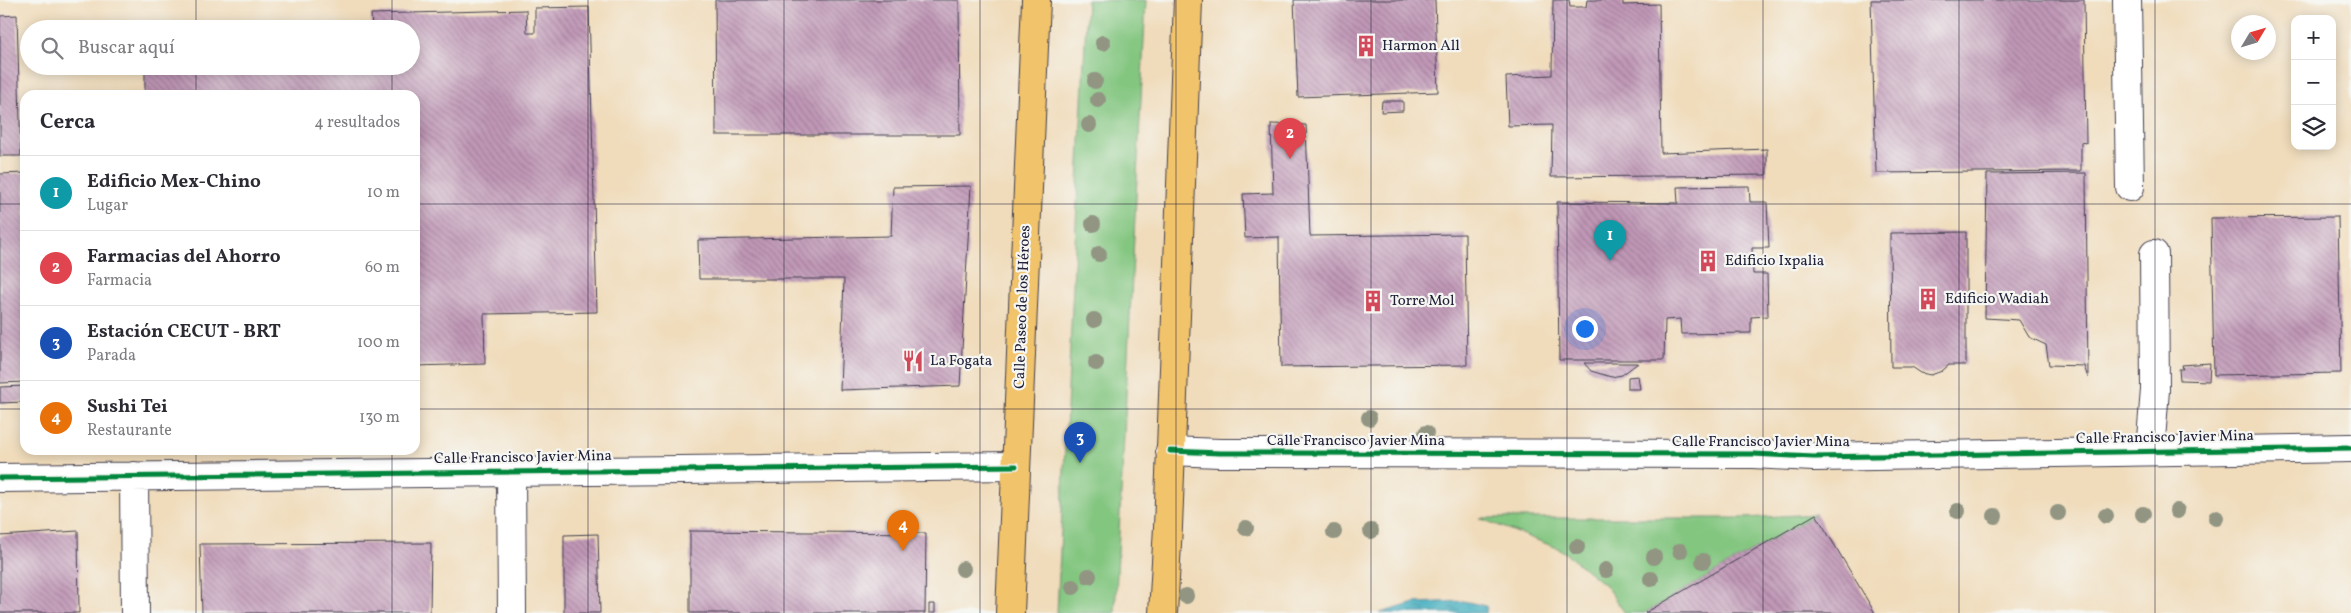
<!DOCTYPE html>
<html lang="es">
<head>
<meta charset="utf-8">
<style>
  :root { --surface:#fff; --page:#f2f2f3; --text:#2b2b33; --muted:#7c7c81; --line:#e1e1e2; --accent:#d1495b }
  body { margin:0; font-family:Vollkorn,serif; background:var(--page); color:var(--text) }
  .controls { position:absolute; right:15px; top:15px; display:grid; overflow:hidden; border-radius:10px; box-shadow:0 2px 12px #0003 }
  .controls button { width:45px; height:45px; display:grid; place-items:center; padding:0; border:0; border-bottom:1px solid var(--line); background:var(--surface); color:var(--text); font:25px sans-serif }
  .compass { position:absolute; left:2231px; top:15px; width:45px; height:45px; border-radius:50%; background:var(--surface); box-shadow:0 2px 12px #0003; rotate:52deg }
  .you { position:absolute; left:1584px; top:328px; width:18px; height:18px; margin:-12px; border:4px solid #fff; border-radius:50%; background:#1a73e8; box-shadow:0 0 0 8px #1a73e833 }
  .badge { display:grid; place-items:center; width:32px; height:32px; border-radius:50%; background:var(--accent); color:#fff; font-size:16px; font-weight:700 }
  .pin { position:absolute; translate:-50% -41px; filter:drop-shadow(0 1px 2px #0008) }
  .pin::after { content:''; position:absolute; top:26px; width:18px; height:15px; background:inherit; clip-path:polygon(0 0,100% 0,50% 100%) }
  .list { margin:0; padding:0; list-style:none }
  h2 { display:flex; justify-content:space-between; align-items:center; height:65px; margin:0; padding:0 20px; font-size:21px }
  h2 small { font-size:16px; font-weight:400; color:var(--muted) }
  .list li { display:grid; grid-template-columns:32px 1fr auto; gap:15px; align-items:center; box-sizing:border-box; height:75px; padding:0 20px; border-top:1px solid var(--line) }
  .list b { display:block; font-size:19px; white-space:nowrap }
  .list p { margin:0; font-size:16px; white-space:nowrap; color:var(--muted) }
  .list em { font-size:16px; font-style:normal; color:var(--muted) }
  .icon { flex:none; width:28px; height:28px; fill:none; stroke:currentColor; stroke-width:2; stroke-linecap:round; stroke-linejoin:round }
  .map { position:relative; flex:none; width:2351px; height:613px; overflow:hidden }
  .search { position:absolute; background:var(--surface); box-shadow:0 2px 12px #0003; left:20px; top:20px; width:400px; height:55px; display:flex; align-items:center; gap:12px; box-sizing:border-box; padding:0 18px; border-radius:28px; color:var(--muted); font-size:19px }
  .panel { position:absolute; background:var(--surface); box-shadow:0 2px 12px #0003; left:20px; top:90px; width:400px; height:365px; border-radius:15px }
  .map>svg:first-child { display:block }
  .grass { fill:#83c680; stroke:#52745e }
  .water { fill:url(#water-ripples); stroke:#32687d }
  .building { fill:url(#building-back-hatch) }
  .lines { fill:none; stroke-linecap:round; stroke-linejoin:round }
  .minor-casing { stroke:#413e4e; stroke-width:30 }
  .major-casing { stroke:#413e4e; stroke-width:30 }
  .minor { stroke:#fff; stroke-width:28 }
  .major { stroke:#f1c36a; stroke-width:28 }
  .cycleway-casing { stroke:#f6f6f2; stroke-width:8 }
  .cycleway { stroke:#00873e; stroke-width:5 }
  .tree { fill:#919582 }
  .grid { fill:none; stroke:#22223b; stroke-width:1; stroke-opacity:0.55 }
  .labels { text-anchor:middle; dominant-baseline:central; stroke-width:4.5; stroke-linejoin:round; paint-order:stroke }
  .poi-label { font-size:15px; fill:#22223b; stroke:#f6f6f2; text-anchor:start }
  .street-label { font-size:15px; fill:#22223b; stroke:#f6f6f2 }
</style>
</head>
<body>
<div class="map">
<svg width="2351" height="613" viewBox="0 0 2351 613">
  <defs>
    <pattern id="water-ripples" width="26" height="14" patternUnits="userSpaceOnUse" patternTransform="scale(1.25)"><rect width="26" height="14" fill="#42aebf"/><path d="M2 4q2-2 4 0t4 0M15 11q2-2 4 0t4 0" fill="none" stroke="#378d9c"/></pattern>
    <pattern id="building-back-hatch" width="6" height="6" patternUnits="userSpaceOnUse" patternTransform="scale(1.25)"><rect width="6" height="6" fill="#c198b7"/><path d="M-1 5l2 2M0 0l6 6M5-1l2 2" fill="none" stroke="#9c7c96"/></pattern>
  </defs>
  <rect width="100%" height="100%" fill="#f6f6f2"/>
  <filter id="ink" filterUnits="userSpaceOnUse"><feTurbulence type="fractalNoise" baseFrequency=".02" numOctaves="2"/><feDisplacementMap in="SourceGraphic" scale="10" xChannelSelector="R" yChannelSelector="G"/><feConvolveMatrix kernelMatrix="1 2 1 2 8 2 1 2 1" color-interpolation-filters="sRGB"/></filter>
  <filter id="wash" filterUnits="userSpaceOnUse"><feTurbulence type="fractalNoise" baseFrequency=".0096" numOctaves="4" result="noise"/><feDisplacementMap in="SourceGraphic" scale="20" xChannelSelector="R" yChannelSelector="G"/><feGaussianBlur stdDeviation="1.12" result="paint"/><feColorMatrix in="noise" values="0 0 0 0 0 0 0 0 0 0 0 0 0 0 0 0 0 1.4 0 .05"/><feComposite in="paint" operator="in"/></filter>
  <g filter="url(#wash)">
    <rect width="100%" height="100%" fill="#f0dcbb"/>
    <path class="grass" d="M1087 0H1146L1115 613H1057Z
      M1816 514 1645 613H1625L1605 585 1560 549 1479 518H1746Z"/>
    <path class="water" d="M1463 601 1487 606 1486 613H1380L1415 603Z"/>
    <g id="blocks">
      <path class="building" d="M715 0H959L960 135H716Z
        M1294 0H1435L1438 92 1298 97Z
        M1553 0H1569L1570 7H1586L1587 0H1623V5L1659 4 1661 153 1767 149V175L1551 177 1552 125 1508 126 1506 77 1552 75Z
        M1871 0H2084L2086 143 2081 142V171L1876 173Z
        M589 7 597 312 484 314 485 364 415 366V95H145V66H411V29H372L371 14 526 10 527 33H535V8Z
        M17 15 21 156H0V16Z
        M1382 101H1403V111L1381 112Z
        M1271 124 1306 125 1310 236 1465 234 1467 365 1281 367 1279 237 1245 238 1243 194 1273 193Z
        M25 173V382L0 383V174Z
        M2086 173 2088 378 2084 366 2049 365 2046 345 2029 337 2019 320 1985 318 1987 174Z
        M971 186 960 386 840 390 844 279H699L698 240 891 236 893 187Z
        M1749 186 1750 202H1767L1769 248H1752L1753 274H1767L1768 316 1751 317V333L1681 334 1680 319 1665 320 1664 360H1559L1557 202 1678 203 1677 187Z
        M2338 217 2341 373 2214 375 2211 218Z
        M1966 232V365H1949L1942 371 1931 375 1921 373 1912 367H1891L1890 233Z
        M1584 363H1638L1622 375 1611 377 1591 371Z
        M2210 363 2209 381 2180 380 2179 369H2183L2182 365Z
        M1638 376 1640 389H1628V377Z
        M25 386V402L0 403V387Z
        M1816 514 1875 613H1645Z
        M78 531 79 613H0V536Z
        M690 531 926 533 925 613H690Z
        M598 534 600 613H564V535Z
        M431 543 430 613H202L200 544Z
        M929 604H935V613H929Z"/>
    </g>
  </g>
  <g filter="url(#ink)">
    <use href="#blocks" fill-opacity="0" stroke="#413e4e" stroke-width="1"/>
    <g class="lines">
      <g class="minor-casing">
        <path id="minor" d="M2127 0 2130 187
          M1170 451 1220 453 1753 454 1814 457 2351 448
          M2150 451 2155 390 2154 254
          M511 471 512 613
          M134 476 135 613
          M0 478 1016 466"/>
      </g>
      <g class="major-casing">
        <path id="major" d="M1010 613 1036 0
          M1163 613 1168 527 1188 0"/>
      </g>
      <use href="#minor" class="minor"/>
      <use href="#major" class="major"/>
      <g class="cycleway-casing">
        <path id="cycleway" d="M1170 451 1220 453 1753 454 1814 457 2351 448
          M0 478 1016 466"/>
      </g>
      <use href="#cycleway" class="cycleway"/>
    </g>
    <g class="tree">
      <circle cx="1103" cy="43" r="8"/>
      <circle cx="1095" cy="81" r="8"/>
      <circle cx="1098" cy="100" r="8"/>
      <circle cx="1089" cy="125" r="8"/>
      <circle cx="1093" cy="224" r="8"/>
      <circle cx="1099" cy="254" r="8"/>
      <circle cx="1094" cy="320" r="8"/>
      <circle cx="1096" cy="363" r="8"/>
      <circle cx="1369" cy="418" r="8"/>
      <circle cx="1426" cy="433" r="8"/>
      <circle cx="1958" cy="511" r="8"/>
      <circle cx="2177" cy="511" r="8"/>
      <circle cx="2058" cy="513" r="8"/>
      <circle cx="2143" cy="514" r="8"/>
      <circle cx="1995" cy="516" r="8"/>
      <circle cx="2106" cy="516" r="8"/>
      <circle cx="2216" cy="518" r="8"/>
      <circle cx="1246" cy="528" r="8"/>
      <circle cx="1371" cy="531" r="8"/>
      <circle cx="1334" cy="532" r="8"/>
      <circle cx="1577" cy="547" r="8"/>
      <circle cx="1680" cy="551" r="8"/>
      <circle cx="1654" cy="557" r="8"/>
      <circle cx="1703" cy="561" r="8"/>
      <circle cx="963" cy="569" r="8"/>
      <circle cx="1606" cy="570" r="8"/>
      <circle cx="1089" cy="576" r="8"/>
      <circle cx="1651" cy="579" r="8"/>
      <circle cx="1073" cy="587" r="8"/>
      <circle cx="1186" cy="596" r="8"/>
    </g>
  </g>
  <path class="grid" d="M196 0V29M392 0V29M588 0V613M784 0V613M980 0V613M1176 0V613M1371 0V613M1567 0V613M1763 0V613M1959 0V613M2155 0V613M196 66V95M392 66V95M0 204H25M415 204H2351M0 409H25M415 409H2351M196 450V613M392 450V613"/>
  <defs>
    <g id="building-bare" transform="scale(1.725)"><path d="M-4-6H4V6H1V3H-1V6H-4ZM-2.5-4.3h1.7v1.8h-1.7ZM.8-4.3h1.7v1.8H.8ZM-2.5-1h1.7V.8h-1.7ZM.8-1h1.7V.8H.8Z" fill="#d1495b" stroke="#f6f6f2" stroke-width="2.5" paint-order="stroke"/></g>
    <g id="restaurant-bare" transform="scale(1.725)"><path d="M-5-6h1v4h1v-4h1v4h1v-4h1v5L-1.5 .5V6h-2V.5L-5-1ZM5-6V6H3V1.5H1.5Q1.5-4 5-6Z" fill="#d1495b" stroke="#f6f6f2" stroke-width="2.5" paint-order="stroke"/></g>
  </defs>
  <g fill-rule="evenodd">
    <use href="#building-bare" x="1366" y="46"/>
    <use href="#building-bare" x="1708" y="261"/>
    <use href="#building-bare" x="1928" y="299"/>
    <use href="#building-bare" x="1373" y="301"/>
    <use href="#restaurant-bare" x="913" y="361"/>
  </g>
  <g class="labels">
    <g class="poi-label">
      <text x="1382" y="46">Harmon All</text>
      <text x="1725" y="261">Edificio Ixpalia</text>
      <text x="1945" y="299">Edificio Wadiah</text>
      <text x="1390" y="301">Torre Mol</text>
      <text x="930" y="361">La Fogata</text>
    </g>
    <g class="street-label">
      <text transform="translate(1023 307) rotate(-88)">Calle Paseo de los Héroes</text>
      <text transform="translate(2165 438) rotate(-1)">Calle Francisco Javier Mina</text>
      <text x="1356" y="441">Calle Francisco Javier Mina</text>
      <text x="1761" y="442">Calle Francisco Javier Mina</text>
      <text transform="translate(523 458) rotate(-1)">Calle Francisco Javier Mina</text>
    </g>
  </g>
</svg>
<div class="controls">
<button>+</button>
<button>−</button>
<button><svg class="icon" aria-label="layers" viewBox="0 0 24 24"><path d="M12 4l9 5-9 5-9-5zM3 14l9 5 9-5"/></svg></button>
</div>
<svg class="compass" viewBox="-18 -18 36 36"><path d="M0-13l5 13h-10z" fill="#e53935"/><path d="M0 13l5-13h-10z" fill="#7c7c81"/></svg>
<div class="you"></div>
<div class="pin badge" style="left:1610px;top:261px;background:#0f9aa8">1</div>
<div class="pin badge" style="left:1290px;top:159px;background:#e0444e">2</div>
<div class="pin badge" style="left:1080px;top:463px;background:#1a4fb4">3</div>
<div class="pin badge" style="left:903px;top:551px;background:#e8710a">4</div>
<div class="search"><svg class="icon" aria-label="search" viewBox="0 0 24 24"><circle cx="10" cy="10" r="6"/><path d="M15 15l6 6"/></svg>Buscar aquí</div>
<section class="panel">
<h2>Cerca<small>4 resultados</small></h2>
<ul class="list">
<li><span class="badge" style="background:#0f9aa8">1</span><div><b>Edificio Mex-Chino</b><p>Lugar</p></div><em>10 m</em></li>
<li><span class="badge" style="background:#e0444e">2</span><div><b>Farmacias del Ahorro</b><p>Farmacia</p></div><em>60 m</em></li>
<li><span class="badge" style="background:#1a4fb4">3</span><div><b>Estación CECUT - BRT</b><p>Parada</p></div><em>100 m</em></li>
<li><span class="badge" style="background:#e8710a">4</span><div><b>Sushi Tei</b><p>Restaurante</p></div><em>130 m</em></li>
</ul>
</section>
</div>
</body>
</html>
